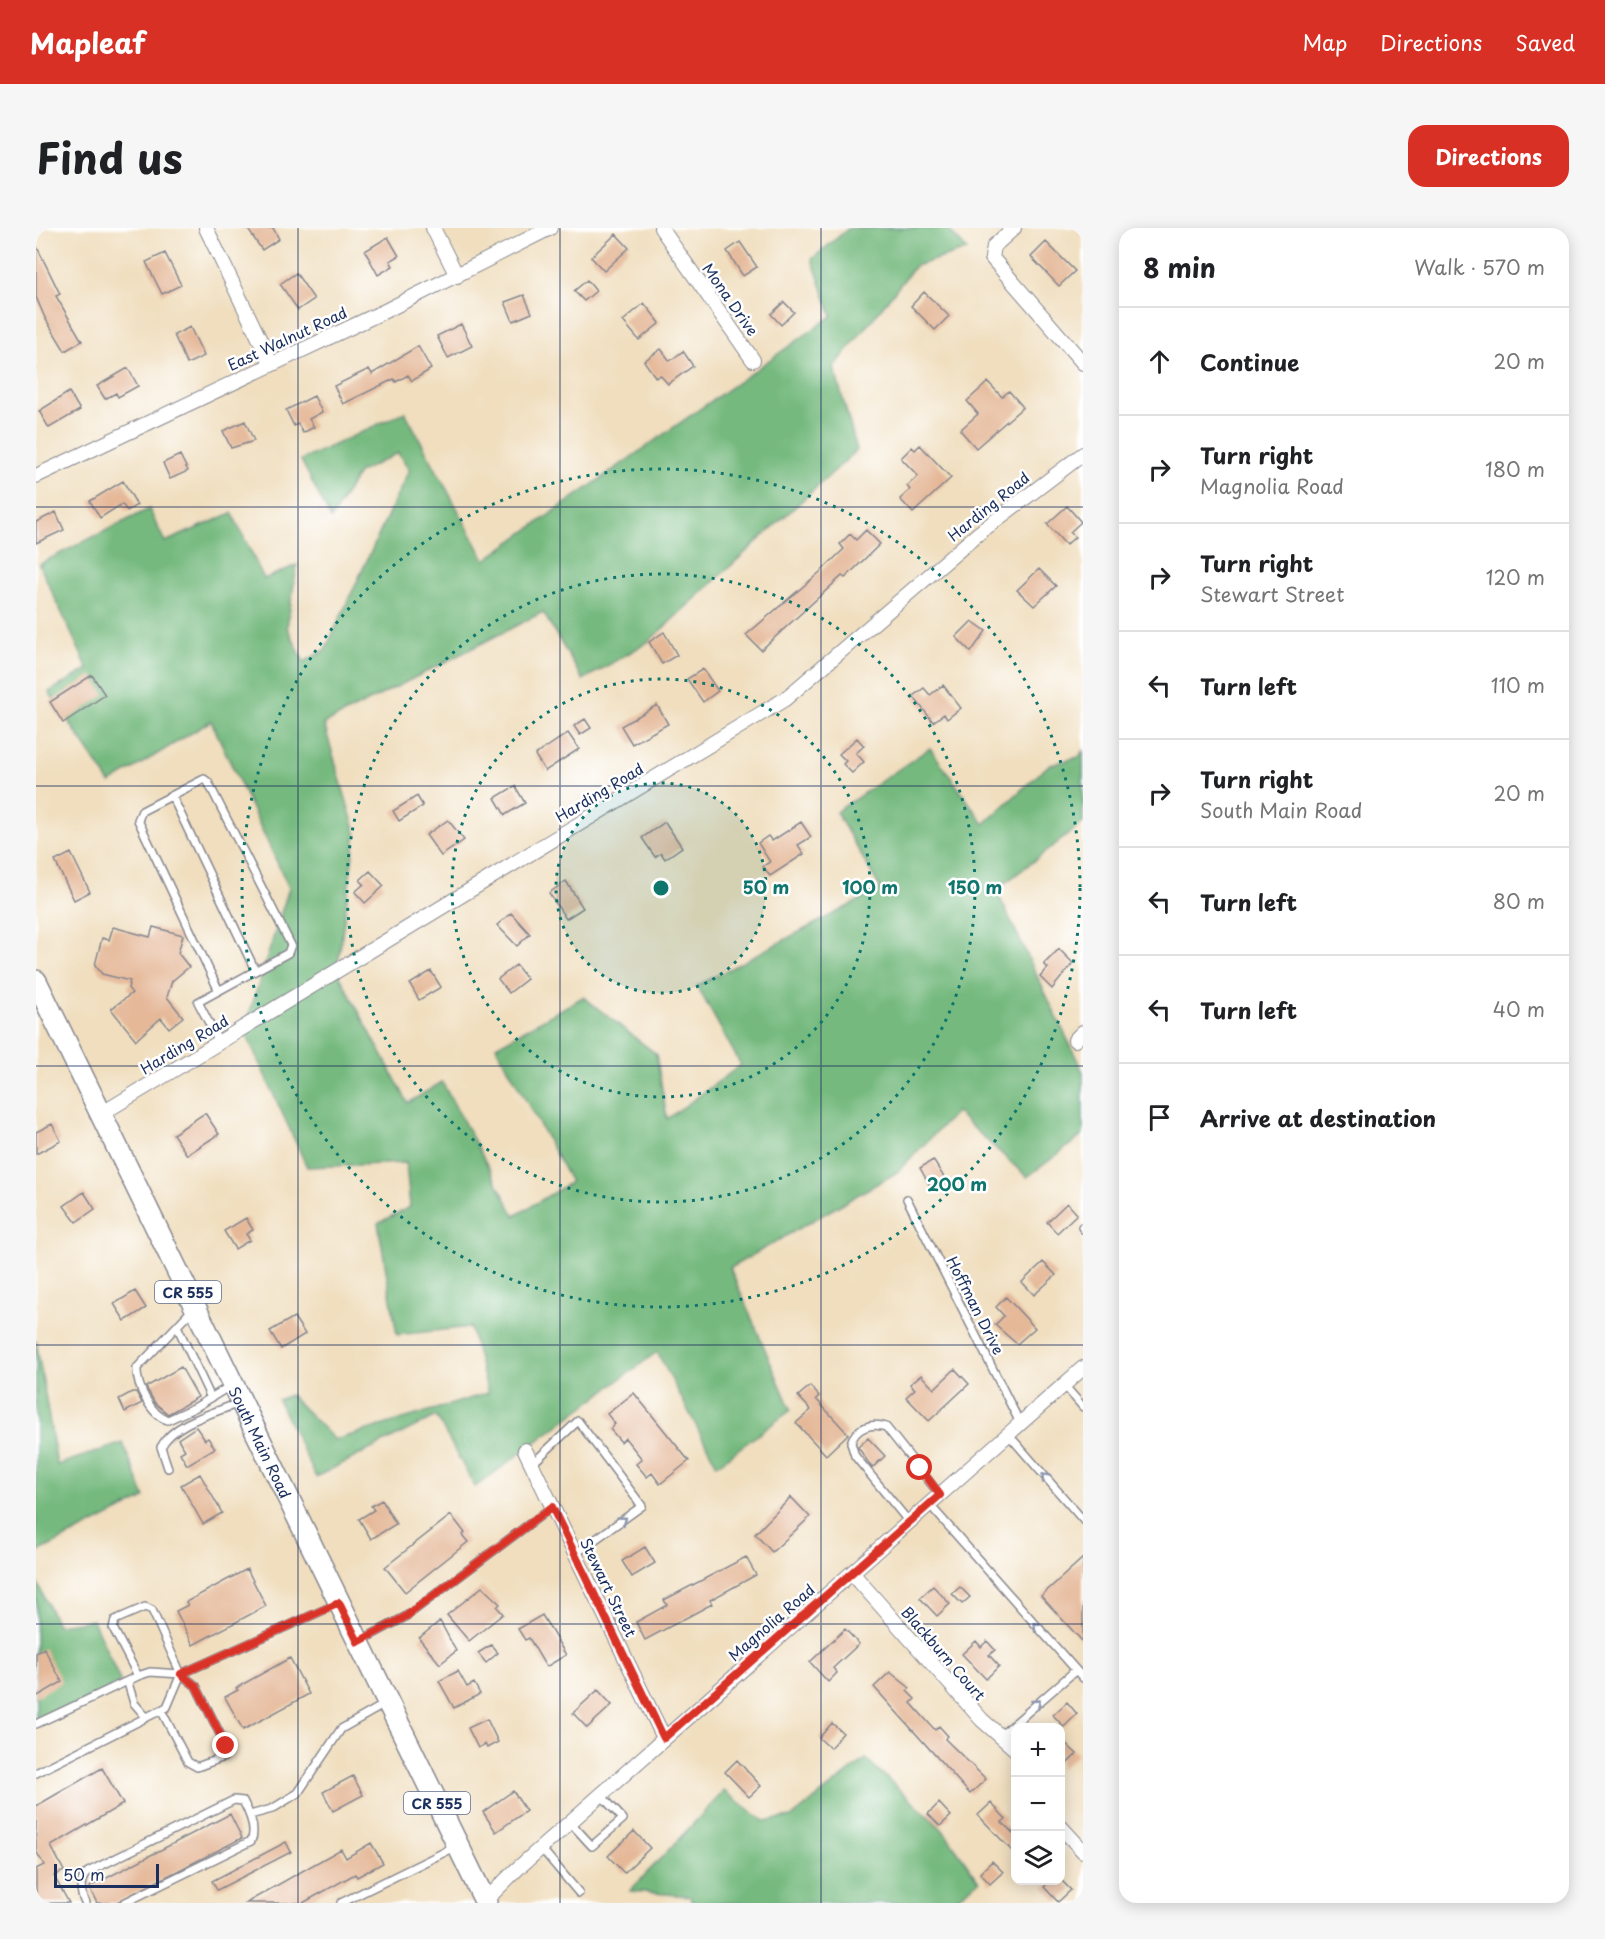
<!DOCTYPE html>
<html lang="en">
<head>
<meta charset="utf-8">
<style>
  :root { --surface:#fff; --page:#f6f6f6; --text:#202124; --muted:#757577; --line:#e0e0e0; --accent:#d93025 }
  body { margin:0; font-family:"Playpen Sans",sans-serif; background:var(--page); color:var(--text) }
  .controls { position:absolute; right:18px; bottom:18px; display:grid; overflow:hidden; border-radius:12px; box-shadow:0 3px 15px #0003 }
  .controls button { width:54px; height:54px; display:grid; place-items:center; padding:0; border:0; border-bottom:2px solid var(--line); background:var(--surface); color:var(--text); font:30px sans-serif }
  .scale { position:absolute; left:18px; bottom:15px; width:105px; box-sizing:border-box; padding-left:6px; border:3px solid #1b2f5e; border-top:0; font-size:16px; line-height:21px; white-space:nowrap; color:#1b2f5e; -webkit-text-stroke:4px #fff; paint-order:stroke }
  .stop { position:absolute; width:18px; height:18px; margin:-14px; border:4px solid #d93025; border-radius:50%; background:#fff }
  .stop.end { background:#d93025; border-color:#fff; box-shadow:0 2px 6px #0008 }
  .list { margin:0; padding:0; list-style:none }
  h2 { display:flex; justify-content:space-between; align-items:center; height:78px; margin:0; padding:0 24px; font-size:26px }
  h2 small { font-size:20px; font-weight:400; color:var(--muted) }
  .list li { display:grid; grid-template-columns:39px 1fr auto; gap:18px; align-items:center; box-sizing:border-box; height:108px; padding:0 24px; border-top:2px solid var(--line) }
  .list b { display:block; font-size:22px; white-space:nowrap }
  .list p { margin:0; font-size:20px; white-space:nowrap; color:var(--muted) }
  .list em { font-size:20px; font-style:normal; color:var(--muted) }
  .icon { flex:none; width:33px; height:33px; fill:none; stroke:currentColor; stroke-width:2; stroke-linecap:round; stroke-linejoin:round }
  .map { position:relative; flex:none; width:1047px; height:1675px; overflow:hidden; border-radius:18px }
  header { display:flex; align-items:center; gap:36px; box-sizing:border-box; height:84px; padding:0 30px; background:var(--accent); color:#fff }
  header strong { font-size:28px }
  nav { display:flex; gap:33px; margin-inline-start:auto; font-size:21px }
  .intro { display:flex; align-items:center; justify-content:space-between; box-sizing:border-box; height:144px; padding:0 36px }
  h1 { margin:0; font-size:42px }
  .button { padding:15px 27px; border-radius:18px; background:var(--accent); color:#fff; font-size:21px; font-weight:700 }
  main { display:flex; gap:36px; padding:0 36px }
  aside { flex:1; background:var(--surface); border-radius:18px; box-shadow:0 3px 15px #0003 }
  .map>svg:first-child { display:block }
  .forest { fill:#75b97e; stroke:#48746e; stroke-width:1.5 }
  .building { fill:#e5b898 }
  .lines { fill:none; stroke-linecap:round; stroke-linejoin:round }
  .service-casing { stroke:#86868e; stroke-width:10 }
  .minor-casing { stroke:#86868e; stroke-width:16 }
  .primary-casing { stroke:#86868e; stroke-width:24 }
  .service { stroke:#fff; stroke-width:7 }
  .minor { stroke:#fff; stroke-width:14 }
  .primary { stroke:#fff; stroke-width:21 }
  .oneway { stroke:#8d97ae }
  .route { stroke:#d93025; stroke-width:8 }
  .grid { fill:none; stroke:#1b2f5e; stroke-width:1.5; stroke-opacity:0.55 }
  .ring { fill:none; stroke:#0f766e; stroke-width:3; stroke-dasharray:3 6 }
  .labels { text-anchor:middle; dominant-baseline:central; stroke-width:5; stroke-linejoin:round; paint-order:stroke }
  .shield { fill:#fff; stroke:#5f6d8e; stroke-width:1.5 }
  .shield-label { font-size:14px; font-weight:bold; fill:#1b2f5e }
  .street-label { font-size:15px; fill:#1b2f5e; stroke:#fff }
  .centre { fill:#0f766e; stroke:#fff; stroke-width:3 }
  .ring-label { font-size:18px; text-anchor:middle; font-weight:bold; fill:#0f766e; stroke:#fff; stroke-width:5; stroke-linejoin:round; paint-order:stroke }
</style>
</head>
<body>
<header>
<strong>Mapleaf</strong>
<nav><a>Map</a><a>Directions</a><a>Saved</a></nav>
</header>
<div class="intro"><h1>Find us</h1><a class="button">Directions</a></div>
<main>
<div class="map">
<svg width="1047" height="1675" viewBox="0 0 1047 1675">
  <rect width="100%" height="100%" fill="#fff"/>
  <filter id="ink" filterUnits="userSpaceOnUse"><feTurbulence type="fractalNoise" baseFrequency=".0167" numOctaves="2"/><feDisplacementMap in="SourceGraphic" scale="12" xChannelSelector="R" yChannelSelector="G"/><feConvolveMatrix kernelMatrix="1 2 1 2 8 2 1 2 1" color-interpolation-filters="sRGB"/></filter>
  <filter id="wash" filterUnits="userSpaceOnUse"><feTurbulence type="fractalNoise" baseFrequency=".008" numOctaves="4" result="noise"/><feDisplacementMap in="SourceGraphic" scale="24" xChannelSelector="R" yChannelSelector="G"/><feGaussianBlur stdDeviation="1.35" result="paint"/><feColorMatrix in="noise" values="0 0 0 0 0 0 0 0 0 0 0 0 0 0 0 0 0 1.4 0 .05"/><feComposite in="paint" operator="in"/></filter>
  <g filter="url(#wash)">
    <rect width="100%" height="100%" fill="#f0debe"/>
    <path class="forest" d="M813 0H911L931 22 879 38 798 139 821 222 612 414 547 452 507 384 288 496 320 605 301 743 372 875 406 854 479 988 535 954 460 818 547 769 620 826 631 891 705 837 661 758 845 661 800 584 894 520 948 596 1013 537 1043 529 1047 522V595L960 662 1047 844V907L991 949 920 884 860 945 694 1040 755 1182 681 1237 621 1124 439 1259 400 1188 280 1249 242 1172 254 1167 299 1212 452 1165 434 1099 361 1107 342 995 374 979 370 935 271 939 208 802 253 660 175 493 74 555 13 464 52 441 3 336 113 281 129 314 196 285 228 351 261 337 251 399 268 434 289 422 373 242 362 225 322 245 295 291 265 232 369 184 449 332 796 88 776 31Z
      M0 1112 21 1237 87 1215 109 1270 0 1325Z
      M0 1351 21 1397 57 1392 85 1455 0 1496Z
      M830 1531 906 1601 943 1653 913 1675H657L653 1668 594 1663 688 1563 728 1593 756 1589Z"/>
    <g id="blocks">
      <path class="building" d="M211 0H237L243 11 226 22Z
        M580 6 593 20 568 43 555 29Z
        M352 9 363 28 354 33 357 38 342 47 329 23Z
        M704 14 721 39 707 48 691 23Z
        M1010 14 1039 43 1023 58 995 29Z
        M0 17 24 66 20 68 46 113 29 123 9 90 0 69Z
        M129 25 145 57 126 66 110 34Z
        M260 45 278 71 262 82 244 56Z
        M551 52 560 63 548 73 538 63Z
        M888 64 913 88 899 102 875 78Z
        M488 67 496 85 477 93 469 74Z
        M748 74 758 84 745 97 735 86Z
        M608 75 624 95 603 112 587 93Z
        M425 96 436 118 412 130 401 108Z
        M154 99 168 128 151 136 138 107Z
        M382 118 395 141 376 153 372 147 360 154 358 151 307 176 298 158 333 141 336 146Z
        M625 121 634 133 647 123 657 138 632 156 624 147 620 150 608 133Z
        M92 140 102 158 82 169 80 165 69 171 61 158Z
        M952 154 966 169 973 163 987 179 940 220 924 202 942 186 931 173Z
        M33 164 44 182 13 200 3 183Z
        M278 168 286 184 273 191 278 199 267 205 262 196 258 198 250 182Z
        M209 193 218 213 195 220 187 203Z
        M884 217 915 250 877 285 864 271 874 262 871 258 882 248 865 230 876 219 879 222Z
        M144 227 152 243 134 251 127 235Z
        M87 253 101 277 91 283 86 276 64 290 54 273Z
        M1031 278 1045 294 1034 304 1039 309 1030 317 1011 296Z
        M20 284 28 302 0 315V294Z
        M830 302 844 316 809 350 806 348 725 422 710 407 783 345 808 321 804 316 814 306 820 312Z
        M1003 341 1020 358 998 378 981 362Z
        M936 393 950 403 935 424 920 409Z
        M628 404 641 427 626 436 613 414Z
        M667 441 682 463 667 474 651 451Z
        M56 447 69 467 27 495 14 474Z
        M907 457 925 480 911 491 908 486 897 494 877 468 888 460 894 467Z
        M621 477 632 496 596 516 585 498Z
        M549 491 555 500 544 507 538 498Z
        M532 505 543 521 509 543 499 527Z
        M821 510 828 518 820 525 828 534 816 545 807 536 810 533 803 526Z
        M479 558 489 575 469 587 459 570Z
        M381 568 387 578 363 593 357 583Z
        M412 592 428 612 405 628 390 607Z
        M629 594 646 619 629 631 625 625 619 629 606 610Z
        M765 594 775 609 762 617 768 626 734 648 727 638 734 634 722 615 732 608 736 613Z
        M35 625 54 664 38 672 19 633Z
        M334 643 348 658 329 675 319 664 328 656 324 652Z
        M530 653 547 680 530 691 513 665Z
        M475 685 494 706 481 718 461 697Z
        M77 699 114 709 117 699 147 707 142 725 153 739 136 753 131 769 147 789 133 800 125 790 100 812 75 781 96 765 92 760 94 753 66 746 59 737 66 710 73 712Z
        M1023 721 1037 735 1016 761 1004 749 1012 740 1008 736Z
        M480 737 491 751 473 765 462 751Z
        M395 743 405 759 383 772 374 756Z
        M169 885 183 906 151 927 137 906Z
        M16 896 25 913 0 926V904Z
        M897 932 911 954 897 963 884 940Z
        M48 964 59 981 40 994 28 978Z
        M1031 975 1041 986 1021 1005 1011 994Z
        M210 990 217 1002 210 1006 214 1012 199 1021 188 1003Z
        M1007 1034 1020 1047 998 1067 986 1054Z
        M99 1063 110 1080 89 1093 78 1076Z
        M970 1069 999 1100 981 1116 959 1097 968 1088 960 1079Z
        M258 1089 269 1106 245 1121 234 1103Z
        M145 1139 162 1169 132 1186 119 1175 110 1159Z
        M919 1141 933 1156 893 1193 870 1169 879 1161 874 1156 885 1147 898 1161Z
        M774 1158 783 1168 780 1171 812 1206 790 1227 760 1195 775 1182 762 1168Z
        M96 1164H100L106 1175 89 1184 83 1171Z
        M598 1165 653 1233 624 1256 616 1245 611 1249 600 1236 606 1231 589 1210 585 1214 574 1201 579 1196 571 1186Z
        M160 1199 169 1212 172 1210 179 1220 151 1237 144 1225 149 1222 142 1211Z
        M832 1210 849 1228 836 1240 822 1219Z
        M164 1246 186 1285 167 1296 145 1257Z
        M755 1269 774 1289 736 1324 719 1306Z
        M346 1272 360 1296 335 1311 323 1291 338 1282 335 1278Z
        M415 1287 429 1305 426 1307 432 1314 369 1364 349 1339Z
        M609 1319 619 1335 596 1349 586 1333Z
        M710 1329 720 1347 674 1372 676 1376 609 1412 600 1394 631 1377 628 1372Z
        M1047 1330V1414L1005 1368Z
        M211 1341 230 1378 157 1417 140 1383 152 1377 150 1374Z
        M897 1358 914 1376 901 1388 884 1370Z
        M446 1359 464 1376 461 1379 467 1386 433 1413 411 1387Z
        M924 1359 934 1369 926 1376 916 1366Z
        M506 1387 530 1427 510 1439 493 1410 489 1412 482 1401Z
        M404 1393 420 1423 404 1436 383 1410Z
        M809 1401 823 1416 797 1440 801 1445 792 1454 774 1434Z
        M940 1413 945 1419 951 1413 959 1422 953 1427 963 1438 950 1451 926 1426Z
        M455 1417 462 1425 450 1435 442 1425Z
        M8 1420 26 1454 0 1469V1425Z
        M254 1430 273 1466 207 1502 189 1469 202 1462 200 1460Z
        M422 1443 431 1459 438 1455 444 1466 418 1480 403 1453Z
        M854 1444 874 1460 871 1463 879 1471 875 1475 899 1502 903 1498 912 1508 909 1511 950 1551 934 1566 838 1459Z
        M562 1462 576 1477 551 1500 537 1485Z
        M1031 1474 1041 1486 1028 1499 1017 1487Z
        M451 1491 462 1514 451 1520 449 1516 442 1520 432 1500Z
        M796 1495 807 1505 794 1520 783 1510Z
        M1024 1510 1041 1526 1024 1542Z
        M701 1532 725 1558 713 1569 689 1544Z
        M66 1540 87 1576 15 1618 28 1643 18 1648 33 1675H0V1641L8 1637 0 1623V1578Z
        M317 1548 327 1567 297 1583 287 1564Z
        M477 1563 490 1583 460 1604 447 1584Z
        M903 1575 915 1588 904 1598 892 1586Z
        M955 1575 970 1591 966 1594 980 1608V1627L942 1587Z
        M194 1586 206 1610 79 1675H61L53 1659Z
        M598 1603 614 1620 588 1645 572 1628Z
        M250 1614 255 1624 181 1662 176 1653Z
        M335 1615 347 1635 321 1649 319 1646 267 1675H210L305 1621 310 1630Z
        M956 1633 967 1644 954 1656 944 1645Z
        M1014 1653H1026L1035 1662 1022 1674 1008 1659Z"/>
    </g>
  </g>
  <g filter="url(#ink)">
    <use href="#blocks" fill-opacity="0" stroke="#86868e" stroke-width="1.5"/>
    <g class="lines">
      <g class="service-casing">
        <path id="service" d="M136 568 219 742
          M182 761 102 592 106 583 168 551 172 554 255 717 252 725 162 774 183 814
          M871 971 984 1195
          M1046 999 1047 1001
          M157 1081 101 1140C100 1157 115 1188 132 1192L160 1179 194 1158
          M141 1098 175 1170
          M1028 1157 1047 1179
          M972 1206 1047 1292
          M496 1236 542 1193 606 1278 539 1326
          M132 1240 125 1219C138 1194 178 1185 203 1175
          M893 1276 1047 1450
          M873 1294 819 1228 815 1215C819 1200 835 1194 850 1199L904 1267
          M324 1413 369 1389 516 1279
          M102 1448 77 1400 79 1392 109 1379 116 1382 145 1446 160 1458 190 1518 188 1529 161 1539 152 1534 125 1482
          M92 1455 98 1475 110 1489
          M0 1496 102 1448 114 1444 145 1446 301 1376
          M963 1509 1040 1442
          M0 1545 131 1479 145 1446
          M214 1587 236 1581 262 1565 305 1501 349 1476
          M534 1594 556 1618 587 1591 565 1567
          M505 1620 543 1665
          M49 1675C44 1665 43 1651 52 1644L198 1572 207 1573C213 1584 221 1601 215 1613L88 1675
          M305 1675 419 1619"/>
      </g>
      <g class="minor-casing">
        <path id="minor" d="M170 0 235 135
          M397 0 421 48
          M625 0 717 132
          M978 0 958 18 956 30 1047 135
          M0 248 353 81 514 0
          M1039 812 1047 804
          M65 886 749 471 943 305 1047 226
          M489 1222 628 1510
          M816 1345 946 1492 980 1522
          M1024 1598 1047 1623
          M447 1675 480 1642 1047 1140"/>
      </g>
      <g class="primary-casing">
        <g id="primary">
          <path id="s1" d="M0 753 450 1675"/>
        </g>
      </g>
      <use href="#service" class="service"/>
      <use href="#minor" class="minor"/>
      <use href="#primary" class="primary"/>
    </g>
    <defs><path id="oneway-chevron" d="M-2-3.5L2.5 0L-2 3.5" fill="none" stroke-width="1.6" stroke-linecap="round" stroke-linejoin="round" transform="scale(1.5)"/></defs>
    <g class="oneway">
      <use href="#oneway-chevron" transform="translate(1009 1249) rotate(-131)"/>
      <use href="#oneway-chevron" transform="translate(587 1292) rotate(-36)"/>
      <use href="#oneway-chevron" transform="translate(1001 1398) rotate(-131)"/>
      <use href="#oneway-chevron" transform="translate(1001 1475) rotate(-41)"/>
    </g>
  </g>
  <g class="lines" filter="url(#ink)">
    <path class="route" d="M190 1518 160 1458 145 1446 303 1375 322 1414 369 1389 516 1279 628 1510 904 1267 884 1240"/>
  </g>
  <path class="grid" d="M262 0V1675M524 0V1675M785 0V1675M0 279H1047M0 558H1047M0 838H1047M0 1117H1047M0 1396H1047"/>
  <circle cx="625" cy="660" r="105" fill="#0f766e" fill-opacity=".12"/>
  <g class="ring">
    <circle cx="625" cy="660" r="105"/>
    <circle cx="625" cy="660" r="209"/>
    <circle cx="625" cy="660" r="314"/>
    <circle cx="625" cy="660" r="419"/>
  </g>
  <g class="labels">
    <g class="shield">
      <rect x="119" y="1053" width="66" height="22" rx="4.5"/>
      <rect x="368" y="1564" width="66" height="22" rx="4.5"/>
    </g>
    <g class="shield-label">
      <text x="152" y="1064">CR 555</text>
      <text x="401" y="1575">CR 555</text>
    </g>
    <g class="street-label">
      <text transform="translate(695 71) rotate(55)">Mona Drive</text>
      <text transform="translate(251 110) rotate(-25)">East Walnut Road</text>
      <text transform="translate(952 278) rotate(-39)">Harding Road</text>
      <text transform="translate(563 564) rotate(-31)">Harding Road</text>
      <text transform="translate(148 816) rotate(-31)">Harding Road</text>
      <text transform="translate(940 1077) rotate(63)">Hoffman Drive</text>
      <text stroke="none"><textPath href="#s1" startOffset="513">South Main Road</textPath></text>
      <text transform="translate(573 1359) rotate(64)">Stewart Street</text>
      <text transform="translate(735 1394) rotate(-41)">Magnolia Road</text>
      <text transform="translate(908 1425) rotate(49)">Blackburn Court</text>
    </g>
  </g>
  <circle cx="625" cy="660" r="9" class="centre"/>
  <g class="ring-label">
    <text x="730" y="666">50 m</text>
    <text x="834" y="666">100 m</text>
    <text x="939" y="666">150 m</text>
    <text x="921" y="963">200 m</text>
  </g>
</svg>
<div class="controls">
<button>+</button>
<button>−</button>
<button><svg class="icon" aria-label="layers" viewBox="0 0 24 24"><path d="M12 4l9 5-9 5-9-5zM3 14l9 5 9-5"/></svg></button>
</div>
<div class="scale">50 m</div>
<div class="stop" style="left:884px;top:1240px"></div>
<div class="stop end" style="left:190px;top:1518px"></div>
</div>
<aside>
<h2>8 min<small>Walk · 570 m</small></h2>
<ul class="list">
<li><svg class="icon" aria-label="ahead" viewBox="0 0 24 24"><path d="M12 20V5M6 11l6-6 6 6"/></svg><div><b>Continue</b></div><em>20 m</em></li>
<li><svg class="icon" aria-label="right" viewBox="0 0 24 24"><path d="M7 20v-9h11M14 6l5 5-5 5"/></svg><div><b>Turn right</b><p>Magnolia Road</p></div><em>180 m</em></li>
<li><svg class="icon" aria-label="right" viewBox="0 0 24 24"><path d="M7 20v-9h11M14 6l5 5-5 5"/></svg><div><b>Turn right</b><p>Stewart Street</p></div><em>120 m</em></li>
<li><svg class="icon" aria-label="left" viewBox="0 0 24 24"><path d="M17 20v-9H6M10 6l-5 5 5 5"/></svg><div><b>Turn left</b></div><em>110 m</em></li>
<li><svg class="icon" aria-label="right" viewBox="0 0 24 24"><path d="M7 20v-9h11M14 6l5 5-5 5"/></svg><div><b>Turn right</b><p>South Main Road</p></div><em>20 m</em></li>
<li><svg class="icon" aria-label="left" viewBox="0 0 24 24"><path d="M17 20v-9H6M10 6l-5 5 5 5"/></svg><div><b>Turn left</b></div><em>80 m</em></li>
<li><svg class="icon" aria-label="left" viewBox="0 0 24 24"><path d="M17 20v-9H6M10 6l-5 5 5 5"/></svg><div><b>Turn left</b></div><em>40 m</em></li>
<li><svg class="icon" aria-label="arrive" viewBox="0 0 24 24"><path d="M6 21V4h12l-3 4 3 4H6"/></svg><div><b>Arrive at destination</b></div></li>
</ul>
</aside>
</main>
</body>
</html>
